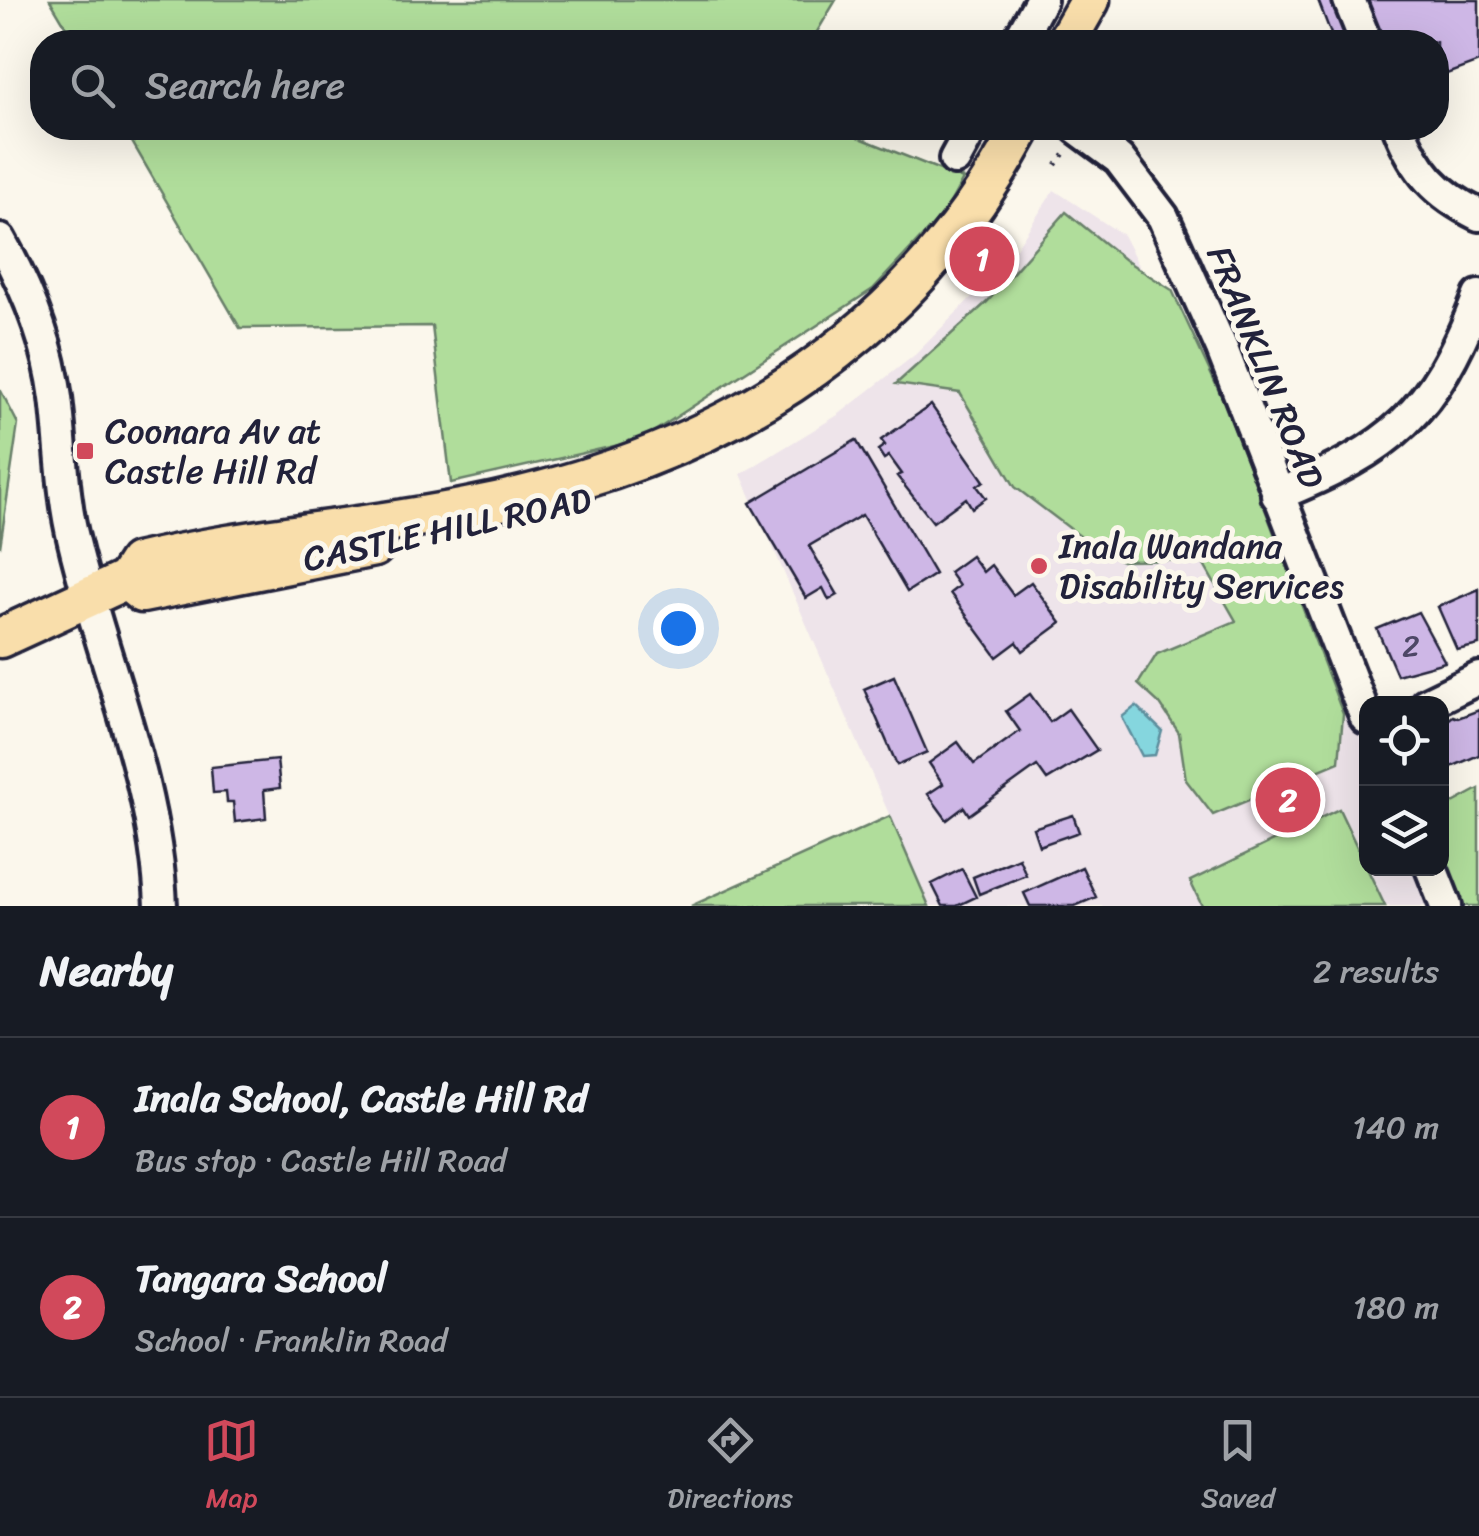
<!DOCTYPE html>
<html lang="en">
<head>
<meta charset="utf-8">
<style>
  :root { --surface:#171b24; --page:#20242c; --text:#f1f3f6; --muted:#9ea1a6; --line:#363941; --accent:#d1495b }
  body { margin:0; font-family:Sriracha,sans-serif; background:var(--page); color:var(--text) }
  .controls { position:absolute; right:30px; bottom:30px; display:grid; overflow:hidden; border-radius:20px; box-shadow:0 10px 40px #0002 }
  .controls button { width:90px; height:90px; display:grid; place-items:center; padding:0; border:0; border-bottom:2px solid var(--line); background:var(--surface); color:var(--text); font:50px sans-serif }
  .you { position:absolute; left:678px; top:628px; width:35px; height:35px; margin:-25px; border:8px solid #fff; border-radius:50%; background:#1a73e8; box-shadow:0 0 0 15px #1a73e833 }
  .badge { display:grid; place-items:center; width:65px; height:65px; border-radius:50%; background:var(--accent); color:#fff; font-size:32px; font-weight:700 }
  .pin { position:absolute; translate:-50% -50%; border:5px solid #fff; box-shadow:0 2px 10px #0006 }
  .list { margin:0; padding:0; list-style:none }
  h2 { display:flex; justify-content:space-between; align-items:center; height:130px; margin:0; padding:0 40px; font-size:42px }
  h2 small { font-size:32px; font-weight:400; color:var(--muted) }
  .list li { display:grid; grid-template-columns:65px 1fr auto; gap:30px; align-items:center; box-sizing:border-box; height:180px; padding:0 40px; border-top:2px solid var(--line) }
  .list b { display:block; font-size:38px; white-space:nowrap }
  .list p { margin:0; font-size:32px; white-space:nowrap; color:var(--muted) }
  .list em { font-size:32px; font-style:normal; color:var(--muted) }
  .icon { flex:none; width:55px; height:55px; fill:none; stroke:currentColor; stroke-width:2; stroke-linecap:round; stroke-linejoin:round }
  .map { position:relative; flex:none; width:1479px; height:906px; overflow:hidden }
  .search { position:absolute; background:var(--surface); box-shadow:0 10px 40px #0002; left:30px; right:30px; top:30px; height:110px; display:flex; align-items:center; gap:25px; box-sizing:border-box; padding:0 35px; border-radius:40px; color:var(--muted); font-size:38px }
  .sheet { height:490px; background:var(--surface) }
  nav { display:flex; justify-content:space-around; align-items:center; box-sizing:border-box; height:140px; border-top:2px solid var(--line); background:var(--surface); font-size:28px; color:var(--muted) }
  nav a { display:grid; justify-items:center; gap:5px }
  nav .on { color:var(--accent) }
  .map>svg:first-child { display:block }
  .built { fill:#eee4ea }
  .green { fill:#b0dd9b; stroke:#69806b; stroke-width:2.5 }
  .water { fill:#85d6de; stroke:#5d8e9d; stroke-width:2.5 }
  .building { fill:#ceb7e6; stroke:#22223b; stroke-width:2.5 }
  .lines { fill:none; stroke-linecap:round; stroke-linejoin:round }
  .minor-casing { stroke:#22223b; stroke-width:38 }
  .major-casing { stroke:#22223b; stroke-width:45 }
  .path { stroke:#22223b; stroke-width:4; stroke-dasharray:2.5 8; stroke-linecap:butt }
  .minor { stroke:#fbf7ec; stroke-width:30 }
  .major { stroke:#f9deab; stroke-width:38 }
  .poi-dot { fill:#d1495b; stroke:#fbf7ec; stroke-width:4 }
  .labels { text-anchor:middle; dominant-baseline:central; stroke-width:10; stroke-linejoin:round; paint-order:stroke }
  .number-label { font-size:30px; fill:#4d4766 }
  .street-label { font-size:35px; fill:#22223b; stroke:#fbf7ec }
  .poi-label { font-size:35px; fill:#22223b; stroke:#fbf7ec; text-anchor:start }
</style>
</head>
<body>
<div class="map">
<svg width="1479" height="906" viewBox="0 0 1479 906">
  <rect width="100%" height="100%" fill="#fbf7ec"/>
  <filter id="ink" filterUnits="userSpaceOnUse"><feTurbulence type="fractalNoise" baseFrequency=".01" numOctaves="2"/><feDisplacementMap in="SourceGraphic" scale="20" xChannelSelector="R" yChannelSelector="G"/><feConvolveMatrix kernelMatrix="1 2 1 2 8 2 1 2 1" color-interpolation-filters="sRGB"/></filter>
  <g filter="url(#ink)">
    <path class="built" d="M1054 190 1123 235 1330 631 1366 718V868L1431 869 1446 906H929L741 474 838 415 916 354 1009 259Z"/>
    <path class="green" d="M50 0H836L811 42H75Z
      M124 128H835L963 179 945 212 873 289 641 440 451 483 432 326 240 328Z
      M1066 212 1125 260 1172 290 1225 404 1343 714 1339 762 1213 815 1186 780 1179 733 1160 704 1138 684 1157 654 1236 621 1201 560 1122 561 1101 552 1015 487 960 393 896 384 987 302Z
      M0 389 18 424 0 547Z
      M1479 789V906H1463L1442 854V809Z
      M1339 809 1385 906H1202L1190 881Z
      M890 816 929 906H691Z"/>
    <path class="water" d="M1136 706 1162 731 1155 755 1142 756 1122 717Z"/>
    <path class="building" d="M1318 0H1479V62L1436 78V42H1334Z
      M931 405 984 481 977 486 986 498 972 508 966 498 933 522 897 476 902 474 889 456 884 459 878 450 885 445 881 440Z
      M856 440 935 574 907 592 862 515 809 546 838 595 829 600 823 588 806 598 750 503Z
      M971 556 983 572 991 565 1013 595 1031 582 1061 623 1023 651 1017 642 997 657 950 593 959 586 949 572Z
      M1479 589V645L1457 650 1438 607Z
      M1418 612 1445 662 1397 675 1377 629Z
      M894 676 927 752 897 765 864 689Z
      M1030 694 1050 722 1068 709 1097 750 1047 780 1037 766 969 815 964 807 947 820 928 794 943 784 929 763 958 742 974 764 1020 731 1006 711Z
      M1479 710V755L1442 771V725L1453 716 1458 718Z
      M277 760 280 788 264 790 266 818 235 822 233 802H227L226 792 213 793 211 767Z
      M1073 815 1079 832 1039 846 1033 828Z
      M1019 858 1026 875 979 894 973 877Z
      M1082 867 1096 897 1075 906H1030L1024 893Z
      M962 869 976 897 957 906H943L932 884Z"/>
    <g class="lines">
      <g class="minor-casing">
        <path id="minor" d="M1349 0 1366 42
          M1018 42 1041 0
          M1077 128 1119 159 1163 217 1222 349 1366 718
          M1399 128C1416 171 1436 194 1479 215
          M955 159 972 128
          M0 240C27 288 49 344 56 398 62 447 62 495 74 542 103 664 156 779 161 906
          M1277 495C1393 448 1433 414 1479 296
          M1426 704 1479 678
          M1431 868 1446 906"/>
      </g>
      <g class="major-casing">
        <path id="major" d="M1066 42 1090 0
          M126 580 142 593 374 547
          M0 638 126 580 137 563C245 537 357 530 467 508 709 461 903 350 1022 128"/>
      </g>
      <path class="path" d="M1056 165 1065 153"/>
      <use href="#minor" class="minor"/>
      <use href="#major" class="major"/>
    </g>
  </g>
  <g class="poi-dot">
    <rect x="75" y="441" width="20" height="20" rx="5"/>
    <circle cx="1039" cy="566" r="10"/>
  </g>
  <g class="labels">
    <g class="number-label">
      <text x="1411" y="646">2</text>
    </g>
    <g class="street-label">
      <text transform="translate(1266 367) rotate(68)">FRANKLIN ROAD</text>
      <text transform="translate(447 529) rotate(-12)">CASTLE HILL ROAD</text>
    </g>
    <g class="poi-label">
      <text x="105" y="431">Coonara Av at<tspan x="105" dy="40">Castle Hill Rd</tspan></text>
      <text x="1059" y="546">Inala Wandana<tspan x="1059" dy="40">Disability Services</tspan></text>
    </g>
  </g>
</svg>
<div class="controls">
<button><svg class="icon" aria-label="locate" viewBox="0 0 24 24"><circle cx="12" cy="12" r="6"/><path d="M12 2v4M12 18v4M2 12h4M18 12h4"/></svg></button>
<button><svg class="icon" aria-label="layers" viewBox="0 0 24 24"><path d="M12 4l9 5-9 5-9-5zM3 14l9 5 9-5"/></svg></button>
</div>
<div class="you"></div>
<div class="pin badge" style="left:982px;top:259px">1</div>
<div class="pin badge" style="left:1288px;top:800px">2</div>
<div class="search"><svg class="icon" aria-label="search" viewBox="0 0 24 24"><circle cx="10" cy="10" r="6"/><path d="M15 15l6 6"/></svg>Search here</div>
</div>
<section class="sheet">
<h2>Nearby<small>2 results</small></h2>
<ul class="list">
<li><span class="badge">1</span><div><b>Inala School, Castle Hill Rd</b><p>Bus stop · Castle Hill Road</p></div><em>140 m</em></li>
<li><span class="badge">2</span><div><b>Tangara School</b><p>School · Franklin Road</p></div><em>180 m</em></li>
</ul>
</section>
<nav>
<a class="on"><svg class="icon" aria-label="map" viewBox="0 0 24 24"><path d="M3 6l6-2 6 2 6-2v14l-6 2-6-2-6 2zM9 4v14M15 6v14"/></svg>Map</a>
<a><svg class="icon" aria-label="directions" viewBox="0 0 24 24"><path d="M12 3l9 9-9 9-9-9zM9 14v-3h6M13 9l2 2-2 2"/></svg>Directions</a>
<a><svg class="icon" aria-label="saved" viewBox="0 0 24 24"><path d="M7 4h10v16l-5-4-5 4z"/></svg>Saved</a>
</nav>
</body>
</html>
